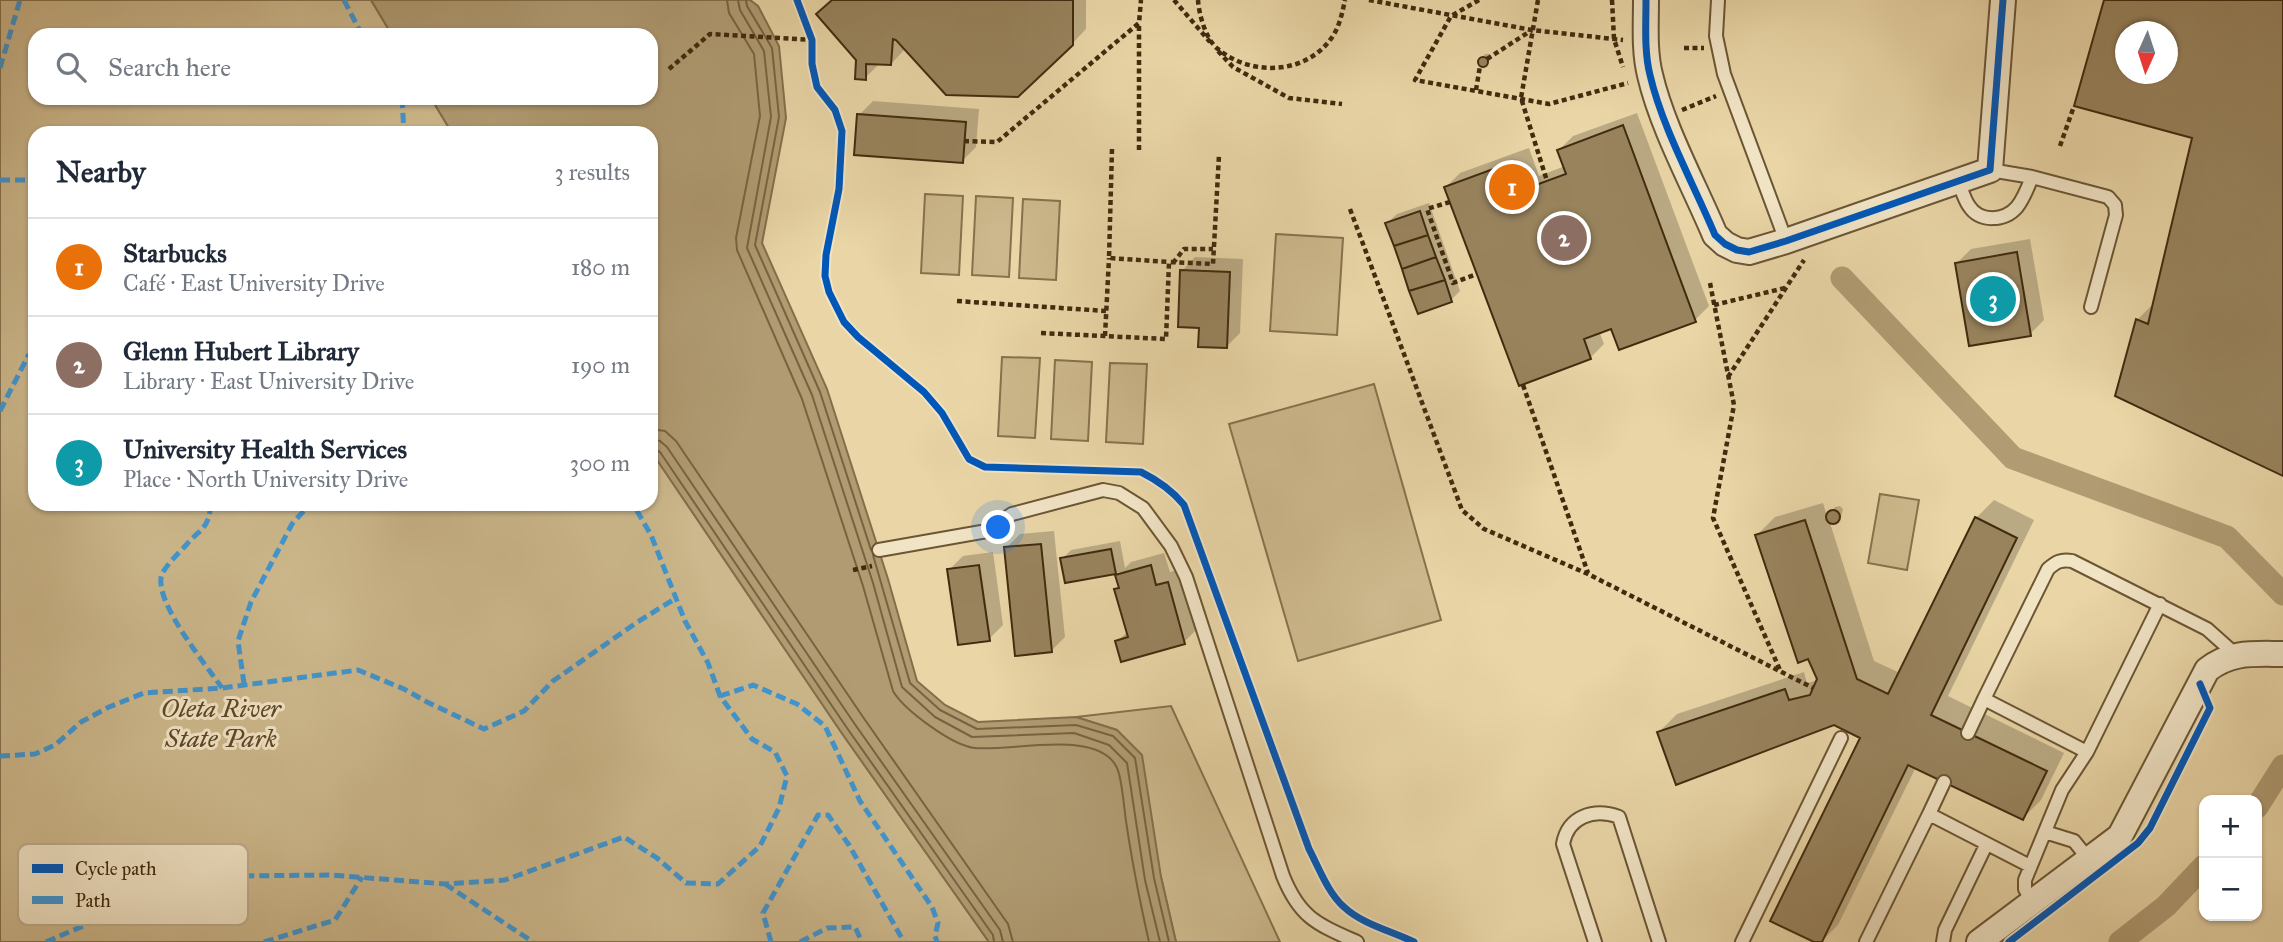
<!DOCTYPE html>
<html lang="en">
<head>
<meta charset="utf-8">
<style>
  :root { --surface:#fff; --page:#f2f2f3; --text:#1f2937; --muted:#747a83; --line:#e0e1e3; --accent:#d93025 }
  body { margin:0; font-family:"IM FELL Great Primer",serif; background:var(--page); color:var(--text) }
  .controls { position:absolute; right:21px; bottom:21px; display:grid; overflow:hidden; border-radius:14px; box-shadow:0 2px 5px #0004 }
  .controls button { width:63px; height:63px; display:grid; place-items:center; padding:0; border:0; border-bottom:2px solid var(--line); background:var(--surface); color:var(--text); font:35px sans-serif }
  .compass { position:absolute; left:2115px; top:21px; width:63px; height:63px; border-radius:50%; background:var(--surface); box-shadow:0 2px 5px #0004; rotate:183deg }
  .you { position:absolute; left:999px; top:528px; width:24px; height:24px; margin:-18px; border:5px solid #fff; border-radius:50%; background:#1a73e8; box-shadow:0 0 0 10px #1a73e833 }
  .badge { display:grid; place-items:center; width:46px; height:46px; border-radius:50%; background:var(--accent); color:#fff; font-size:23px; font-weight:700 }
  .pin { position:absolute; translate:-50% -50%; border:4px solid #fff; box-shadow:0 2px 7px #0006 }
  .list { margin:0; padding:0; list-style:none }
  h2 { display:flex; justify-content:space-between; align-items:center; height:91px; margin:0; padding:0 28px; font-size:30px }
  h2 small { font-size:23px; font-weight:400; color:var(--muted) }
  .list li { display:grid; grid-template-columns:46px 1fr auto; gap:21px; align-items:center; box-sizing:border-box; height:98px; padding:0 28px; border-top:2px solid var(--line) }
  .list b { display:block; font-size:26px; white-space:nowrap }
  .list p { margin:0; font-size:23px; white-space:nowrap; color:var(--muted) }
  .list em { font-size:23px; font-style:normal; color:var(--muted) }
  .icon { flex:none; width:38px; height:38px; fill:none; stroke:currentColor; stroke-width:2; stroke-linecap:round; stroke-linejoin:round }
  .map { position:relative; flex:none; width:2283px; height:942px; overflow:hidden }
  .search { position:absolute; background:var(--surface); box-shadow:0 2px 5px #0004; left:28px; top:28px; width:630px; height:77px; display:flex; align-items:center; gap:18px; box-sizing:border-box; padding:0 24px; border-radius:21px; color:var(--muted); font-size:26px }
  .panel { position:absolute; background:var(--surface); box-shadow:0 2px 5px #0004; left:28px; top:126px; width:630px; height:385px; border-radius:21px }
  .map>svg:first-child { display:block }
  .green { fill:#ccb88c; stroke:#86724d; stroke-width:2 }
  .water { fill:#b09b72; stroke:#846e4a; stroke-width:2 }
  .shadow { fill:#0003; fill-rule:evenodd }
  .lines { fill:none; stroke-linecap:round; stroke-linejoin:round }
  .shore { stroke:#786340; stroke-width:2 }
  .canal { stroke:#b09b72; stroke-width:23 }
  .building { fill:#98835d; stroke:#412b0e; stroke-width:2; fill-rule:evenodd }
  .service-casing { stroke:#6b5634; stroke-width:16 }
  .minor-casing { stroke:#6b5634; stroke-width:28 }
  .path { stroke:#412b0e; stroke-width:4.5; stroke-dasharray:5 3.5; stroke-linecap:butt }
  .service { stroke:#f1e4c5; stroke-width:12 }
  .minor { stroke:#f1e4c5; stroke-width:24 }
  .quiet { stroke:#3f96d2; stroke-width:5; stroke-dasharray:10 5; stroke-linecap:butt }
  .cycleway-casing { stroke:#f1e4c5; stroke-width:11 }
  .cycleway { stroke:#0057b8; stroke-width:7 }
  .labels { text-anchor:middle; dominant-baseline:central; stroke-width:6; stroke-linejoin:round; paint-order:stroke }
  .park-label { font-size:26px; font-style:italic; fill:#5d4727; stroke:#f1e4c5 }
  .key { fill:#f1e4c5; stroke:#bcac8e; stroke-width:2 }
  .key-label { font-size:19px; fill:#412b0e }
</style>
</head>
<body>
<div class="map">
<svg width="2283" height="942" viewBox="0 0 2283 942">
  <rect width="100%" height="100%" fill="#e9d5a6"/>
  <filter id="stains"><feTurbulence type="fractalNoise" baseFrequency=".00286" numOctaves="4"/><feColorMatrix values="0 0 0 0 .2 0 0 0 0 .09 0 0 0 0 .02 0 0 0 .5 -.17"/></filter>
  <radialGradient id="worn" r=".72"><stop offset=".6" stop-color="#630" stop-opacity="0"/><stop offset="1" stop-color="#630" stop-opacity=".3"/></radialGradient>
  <path class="green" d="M0 0H371L392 35H35V98H431L452 133H35V504H651V451L841 732 989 942H0Z
    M925 194 963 196 959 275 921 273Z
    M976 196 1013 198 1009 277 972 275Z
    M1023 199 1060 201 1056 280 1019 278Z
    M1276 234 1343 238 1337 335 1270 331Z
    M1002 357 1040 358 1035 438 998 436Z
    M1055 360 1092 362 1088 441 1051 439Z
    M1110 363 1147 364 1143 444 1106 442Z
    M1374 384 1441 620 1298 661 1229 424Z
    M1880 494 1919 500 1907 570 1868 563Z
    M1171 706 1280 942H1176L1161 877 1117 730 1076 717Z"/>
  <path class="water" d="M371 0H750L758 6 779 46 786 118 762 243 827 389 888 579 917 681 945 705 978 722 1076 717 1117 730 1142 755 1161 877 1176 942H989L841 732 651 451V133H452L431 98H651V35H392Z"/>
  <path class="shadow" d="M832 0H1086V29L1072 44 906 48 891 64 880 63 865 78Z
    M2105 0H2283V474L2137 320 2151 306 2153 307 2194 137 2076 105ZM2126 32H2168V74H2126Z
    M1485 54H1490L1492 57 1486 64H1480L1479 61Z
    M873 101 979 109 976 147 962 161 859 115Z
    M1637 113 1709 306 1695 320 1613 326 1599 331 1604 344 1590 358 1446 187 1460 173 1529 148 1539 176 1565 166 1559 150 1573 136Z
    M1429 203 1460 291 1451 300 1387 223 1397 214Z
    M2030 239 2044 320 2030 334 1957 263 1971 249Z
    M1195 257 1243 259 1240 333 1226 347 1200 326 1182 271Z
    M1994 500 2034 520 1948 696 2064 753 2041 800 2023 818 1916 767 1838 925 1821 942H1818L1862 737 1834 723 1659 732 1677 714 1804 672 1807 683 1819 680 1757 535 1775 517 1823 503 1827 516 1835 507 1840 506 1843 509 1841 517 1837 522 1830 523 1874 661 1900 673 1976 518Z
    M1054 531 1065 637 1051 651 1006 548 1020 534Z
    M1120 541 1125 568 1131 562 1164 553 1170 572 1182 569 1198 628 1184 642H1117L1128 631 1116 590 1120 586 1117 576 1121 572 1066 581 1062 559 1071 550Z
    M993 552 1003 625 989 639 949 570 963 556Z"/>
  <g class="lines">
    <path class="shore" d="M727 0 729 13 754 54 760 116 736 238 737 250 802 399 863 586 893 691C904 710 953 746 975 748 1010 752 1099 728 1117 768 1122 778 1124 808 1126 821 1132 862 1140 902 1149 942
      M738 0 740 10 764 51 771 117 747 248 812 395 873 583 902 687 935 717 972 737 1074 733 1109 745 1127 763 1145 880 1160 942
      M746 0 747 6 772 48 779 117 755 245 820 392 871 550
      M651 429 665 431 676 441 863 717 1008 924 1013 942
      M651 439 660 441 667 447 854 723 1000 930 1003 942
      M651 448 660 452 847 728 993 935 994 942
      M873 555 910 683 940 710 977 729 1076 725 1113 736 1135 758 1154 878 1169 942"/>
    <path class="canal" d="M1842 278 2013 458 2227 537 2283 594
      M2257 807 2283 766
      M2120 942 2166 906 2204 866"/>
  </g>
  <path class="building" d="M832 0H1073V45L1018 97 946 95 896 40 893 39 891 65 866 64V80L855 79 856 60 816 14Z
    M2104 0H2283V476L2115 396 2136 319 2148 324 2192 138 2074 106ZM2126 32H2168V74H2126Z
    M1478 62a5 5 0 1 1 10 0a5 5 0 1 1-10 0Z
    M857 114 966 122 963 163 854 155Z
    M1623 125 1696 322 1619 350 1611 329 1584 339 1591 359 1519 386 1444 187 1515 161 1525 189 1566 174 1557 150Z
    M1420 211 1428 235 1394 246 1385 223Z
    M1428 235 1436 257 1402 269 1394 246Z
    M2017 252 2031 336 1969 346 1955 263Z
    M1436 257 1445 280 1409 291 1402 269Z
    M1180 270 1230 272 1227 348 1198 347 1199 328 1178 327Z
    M1445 280 1452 302 1418 314 1409 291Z
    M1826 517a7 7 0 1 1 14 0a7 7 0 1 1-14 0Z
    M1975 517 2017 538 1931 715 2047 771 2023 820 1908 765 1822 942H1814L1770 921 1860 738 1834 725 1676 785 1657 732 1785 689 1789 700 1810 695 1817 679 1808 659 1798 663 1755 535 1805 520 1857 679 1888 694Z
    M1041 544 1052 652 1015 656 1004 547Z
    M1111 549 1116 574 1065 583 1060 558Z
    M979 565 990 641 958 645 947 569Z
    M1151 565 1156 585 1168 582 1185 644 1121 662 1115 641 1128 637 1114 589 1119 588 1115 575Z"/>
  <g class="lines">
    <g class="service-casing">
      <path id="service" d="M1718 0 1716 36 1724 74 1786 241
        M1990 170 2032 177 2108 197 2115 205 2116 215 2091 307
        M1958 180C1961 188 1964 199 1969 206 1980 223 2005 221 2017 207 2024 198 2028 187 2032 177
        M879 550 987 531 1012 514 1103 490 1119 493 1143 508 1171 546 1186 577 1283 876C1300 918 1317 924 1357 942
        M1968 733 1984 699
        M2087 752 1984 699 2048 569C2056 562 2061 559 2072 561L2207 629 2235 654
        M1929 814 1944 782
        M2045 832 2074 841 2090 861
        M2033 903 2025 889V880L2062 790 2087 752 2160 604
        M1595 942 1563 844C1568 816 1594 808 1619 817L1659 942
        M1742 942 1841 738
        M1866 942 1929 814 2030 866
        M1943 942 1945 930 1986 845"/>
    </g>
    <g class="minor-casing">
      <path id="minor" d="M1646 0C1646 25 1644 51 1650 75 1662 127 1694 185 1715 235L1725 244 1737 250 1749 252 1786 241 1990 170 2003 0
        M1979 942 2120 836 2207 670C2231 651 2254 654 2283 654"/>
    </g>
    <path class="path" d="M1174 0 1210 42
      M1198 0C1199 15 1206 40 1218 49 1250 76 1304 75 1330 40 1339 29 1342 14 1345 0
      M1369 0 1532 30 1623 40
      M1479 0 1451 16 1415 80 1549 104 1628 83
      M1538 0 1521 98 1547 181
      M1612 0 1614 39 1623 67
      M1684 48H1704
      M1218 51 1233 67 1289 98 1342 104
      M1487 59 1532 30
      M669 69 710 34 812 40
      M1476 90 1480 66
      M1682 110 1716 96
      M964 141 997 142 1139 23 1141 0
      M2060 146 2074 106
      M1112 149 1109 258 1169 262
      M1139 150V24
      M1450 202 1427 209 1453 283 1477 274
      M1350 209 1462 510 1484 529 1588 574 1813 688
      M1173 263 1184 249H1213
      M1710 283 1734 405 1713 518 1780 670
      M957 301 1106 311
      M1714 305 1785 288
      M1041 333 1166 339 1169 262 1213 264 1219 155
      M1105 336 1109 258
      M1728 377 1804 260
      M1523 385 1588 573
      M853 570 872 566"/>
    <use href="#service" class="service"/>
    <use href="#minor" class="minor"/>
    <path class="quiet" d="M344 0 362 35
      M0 68 20 0
      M402 98 404 133
      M0 180H35
      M0 411 28 356 35 350
      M211 504C208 530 202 527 187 544 179 553 167 564 162 574 152 600 207 666 222 688
      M244 684 238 641 251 602 292 524 310 504
      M720 696 753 685 797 704 825 726 860 801 932 907 938 923 935 936 937 942
      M0 756 35 754 55 745 81 722 109 707 144 693 222 688 358 670 404 689 427 702 484 729 524 711 553 681 636 623 676 598
      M445 884 533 942
      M46 942 150 897 240 876 331 875 445 884 505 880 624 837 657 858 686 883 718 884 760 846 779 808 787 776 775 752 752 739 720 696 708 663 685 621 651 535 633 504
      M264 942 335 920 362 877
      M771 942 763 913 818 815H828L849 845 904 942
      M800 942 827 928 855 927 862 942"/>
    <g class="cycleway-casing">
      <path id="cycleway" d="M797 0 812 40V64L817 87 835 110 842 131 839 189 826 255 825 276 829 292 844 322 858 337 924 392 942 413 969 459 985 467 1141 472C1159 481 1172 490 1184 505L1309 849C1319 868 1328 893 1344 907 1362 924 1391 931 1414 942
        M1646 0C1646 25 1644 51 1650 75 1662 127 1694 185 1715 235L1725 244 1737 250 1749 252 1786 241 1990 170 2003 0
        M2009 942 2138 843 2150 828 2210 708 2200 684"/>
    </g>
    <use href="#cycleway" class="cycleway"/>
  </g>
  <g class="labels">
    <g class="park-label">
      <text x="221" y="708">Oleta River<tspan x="221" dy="30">State Park</tspan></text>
    </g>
  </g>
  <rect x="18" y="844" width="230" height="81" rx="10" class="key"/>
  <rect x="32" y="864" width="31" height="9" fill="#0057b8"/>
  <rect x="32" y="896" width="31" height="8" fill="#3f96d2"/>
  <g class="key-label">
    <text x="75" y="875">Cycle path</text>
    <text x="75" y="907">Path</text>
  </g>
  <rect width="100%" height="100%" filter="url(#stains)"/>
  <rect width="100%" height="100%" fill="url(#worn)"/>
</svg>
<div class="controls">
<button>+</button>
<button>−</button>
</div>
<svg class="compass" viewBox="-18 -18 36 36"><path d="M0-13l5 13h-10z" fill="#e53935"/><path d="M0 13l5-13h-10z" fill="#747a83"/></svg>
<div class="you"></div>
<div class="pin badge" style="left:1512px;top:187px;background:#e8710a">1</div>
<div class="pin badge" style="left:1564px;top:238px;background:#8d6e63">2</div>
<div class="pin badge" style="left:1993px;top:299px;background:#0f9aa8">3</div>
<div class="search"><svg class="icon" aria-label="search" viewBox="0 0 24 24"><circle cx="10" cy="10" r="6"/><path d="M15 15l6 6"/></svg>Search here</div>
<section class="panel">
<h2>Nearby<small>3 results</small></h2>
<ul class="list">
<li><span class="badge" style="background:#e8710a">1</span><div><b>Starbucks</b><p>Café · East University Drive</p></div><em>180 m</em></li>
<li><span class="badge" style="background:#8d6e63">2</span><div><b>Glenn Hubert Library</b><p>Library · East University Drive</p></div><em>190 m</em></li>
<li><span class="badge" style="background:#0f9aa8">3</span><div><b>University Health Services</b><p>Place · North University Drive</p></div><em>300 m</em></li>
</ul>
</section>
</div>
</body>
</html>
